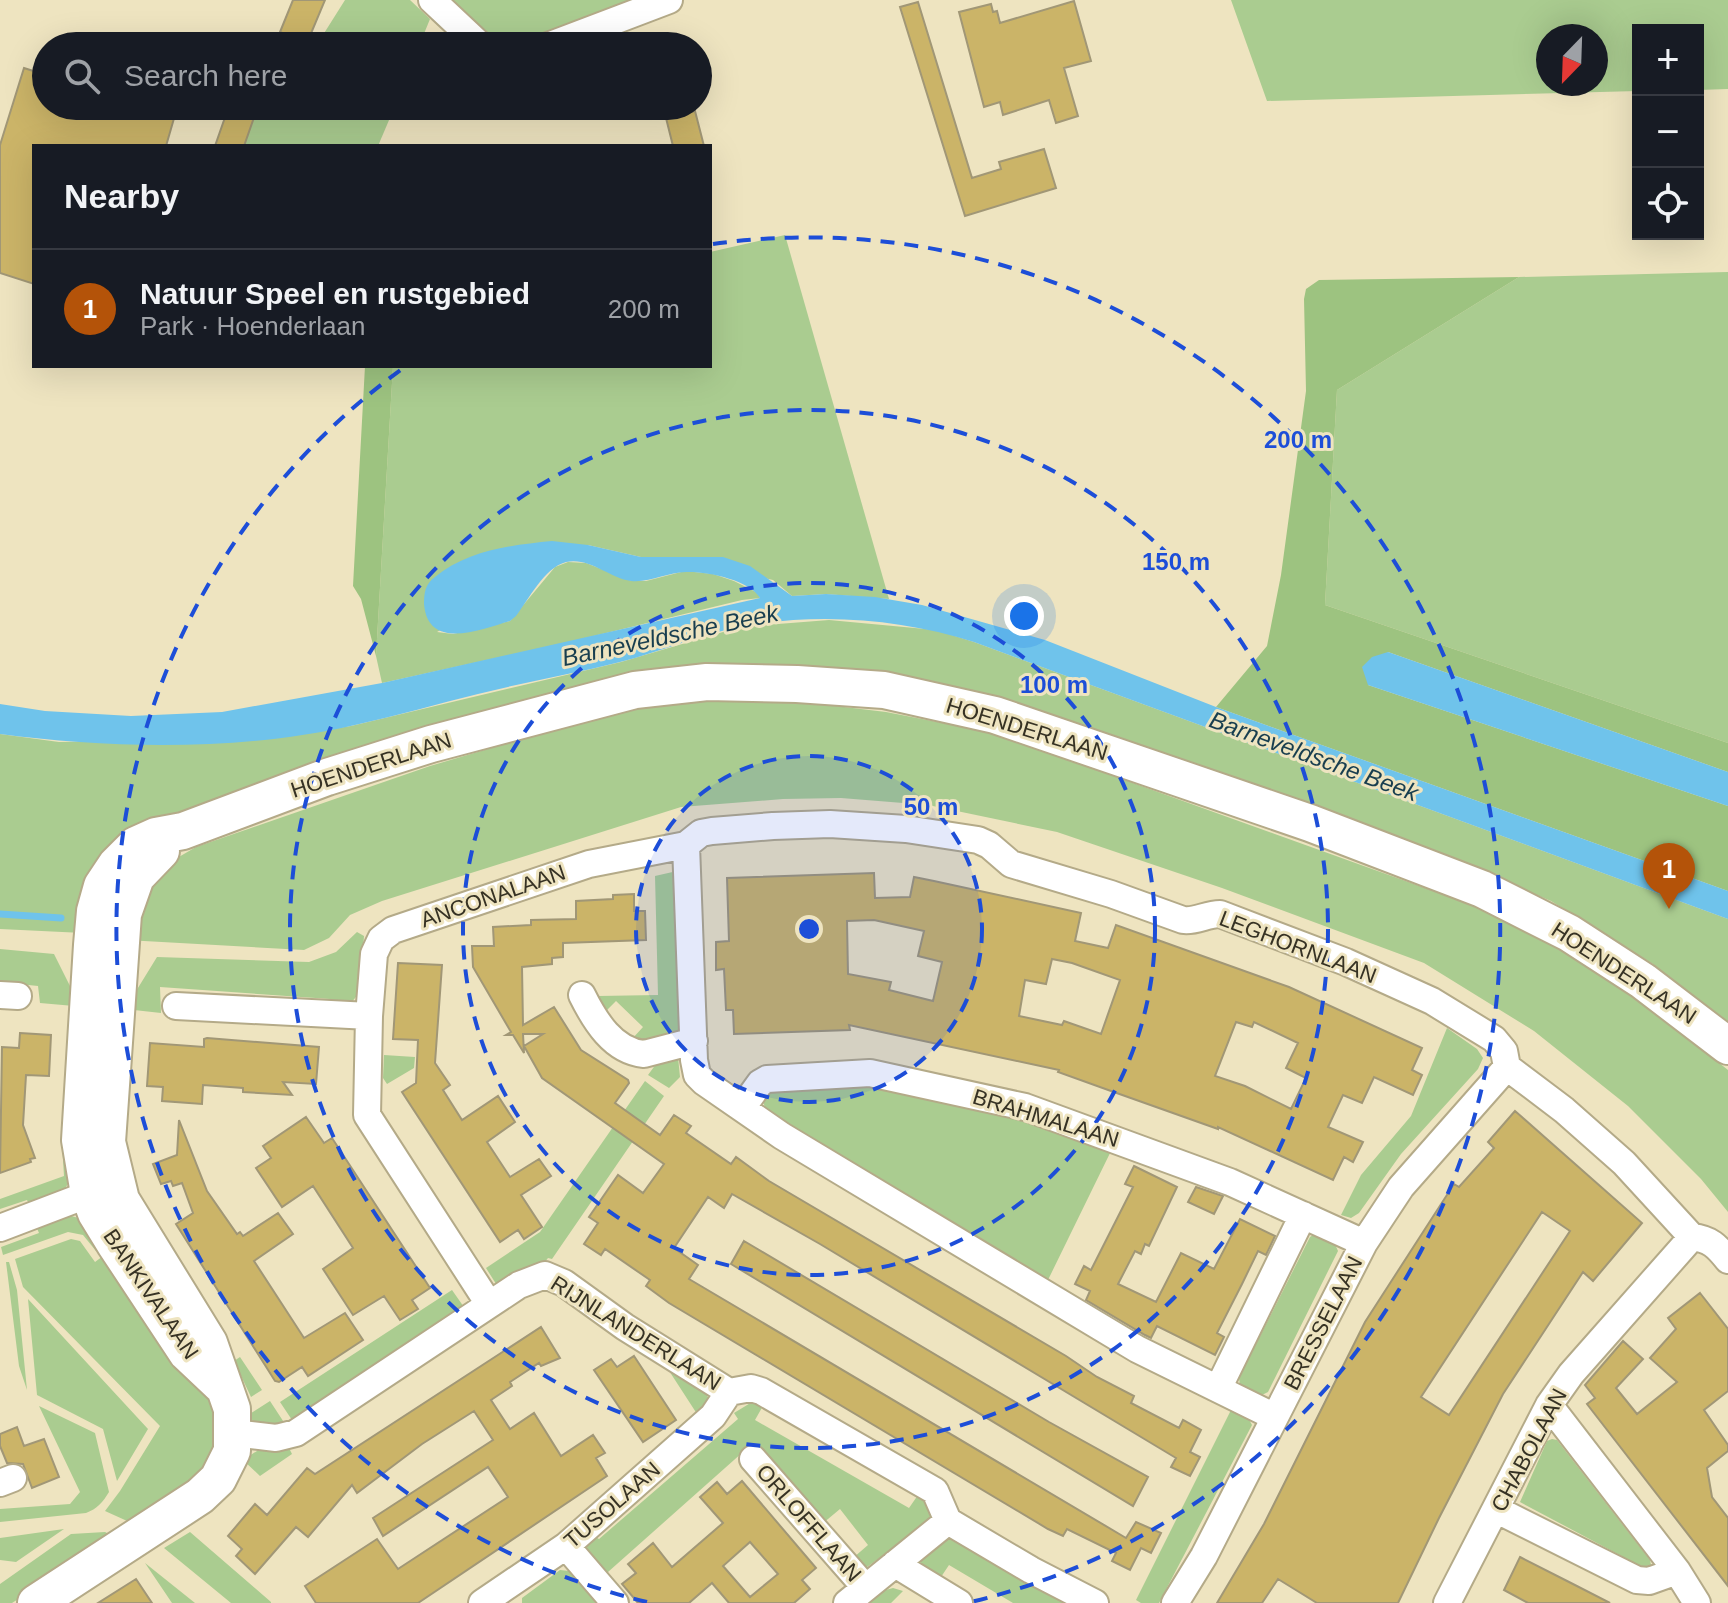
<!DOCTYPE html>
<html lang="en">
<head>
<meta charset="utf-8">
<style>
  :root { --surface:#171b24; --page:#242831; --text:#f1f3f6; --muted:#9ea1a6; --line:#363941; --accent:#b45309 }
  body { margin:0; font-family:Helvetica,sans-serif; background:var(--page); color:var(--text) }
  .controls { position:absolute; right:24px; top:24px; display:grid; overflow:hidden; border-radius:0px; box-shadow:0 8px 32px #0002 }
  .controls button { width:72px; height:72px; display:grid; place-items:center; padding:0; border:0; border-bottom:2px solid var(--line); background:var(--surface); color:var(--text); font:40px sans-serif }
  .compass { position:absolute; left:1536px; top:24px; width:72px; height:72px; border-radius:50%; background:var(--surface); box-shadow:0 8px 32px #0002; rotate:203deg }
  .you { position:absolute; left:1024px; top:616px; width:28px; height:28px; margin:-20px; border:6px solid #fff; border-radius:50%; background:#1a73e8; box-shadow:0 0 0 12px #1a73e833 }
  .badge { display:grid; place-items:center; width:52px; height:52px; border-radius:50%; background:var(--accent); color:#fff; font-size:26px; font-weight:700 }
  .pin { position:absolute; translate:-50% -66px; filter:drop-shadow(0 2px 4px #0008) }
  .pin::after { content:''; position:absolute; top:42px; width:28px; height:24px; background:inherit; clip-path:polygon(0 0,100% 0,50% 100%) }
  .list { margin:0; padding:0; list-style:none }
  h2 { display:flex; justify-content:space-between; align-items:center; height:104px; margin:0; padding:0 32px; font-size:34px }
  h2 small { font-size:26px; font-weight:400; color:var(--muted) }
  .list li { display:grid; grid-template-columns:52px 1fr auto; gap:24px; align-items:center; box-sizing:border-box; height:120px; padding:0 32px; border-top:2px solid var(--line) }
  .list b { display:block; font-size:30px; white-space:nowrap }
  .list p { margin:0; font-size:26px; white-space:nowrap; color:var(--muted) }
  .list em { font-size:26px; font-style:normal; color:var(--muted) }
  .icon { flex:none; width:44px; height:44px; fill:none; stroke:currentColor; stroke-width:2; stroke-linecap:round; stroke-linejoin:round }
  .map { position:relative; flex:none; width:1728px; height:1603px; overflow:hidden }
  .search { position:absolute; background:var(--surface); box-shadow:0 8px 32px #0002; left:32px; top:32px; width:680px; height:88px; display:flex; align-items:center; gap:20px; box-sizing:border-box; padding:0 28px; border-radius:44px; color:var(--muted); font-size:30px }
  .panel { position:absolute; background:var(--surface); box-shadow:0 8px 32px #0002; left:32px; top:144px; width:680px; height:224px; border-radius:0px }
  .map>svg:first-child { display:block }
  .green { fill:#aacc90; fill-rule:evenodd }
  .forest { fill:#9dc380 }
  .water { fill:#6fc3eb }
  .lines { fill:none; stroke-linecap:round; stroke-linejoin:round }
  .stream { stroke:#6fc3eb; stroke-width:7 }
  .building { fill:#cbb468; stroke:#a19776; stroke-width:2; fill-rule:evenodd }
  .street-casing { stroke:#b4aa88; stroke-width:30 }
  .secondary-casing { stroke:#b4aa88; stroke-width:40 }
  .street { stroke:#fff; stroke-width:26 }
  .secondary { stroke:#fff; stroke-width:36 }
  .ring { fill:none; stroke:#1d4ed8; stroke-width:4; stroke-dasharray:14 10 }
  .labels { text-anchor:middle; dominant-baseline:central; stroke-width:6; stroke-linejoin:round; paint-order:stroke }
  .street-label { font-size:22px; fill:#363224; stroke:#eee4c0 }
  .water-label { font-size:24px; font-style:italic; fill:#183e4f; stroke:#eee4c0 }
  .centre { fill:#1d4ed8; stroke:#eee4c0; stroke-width:4 }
  .ring-label { font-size:24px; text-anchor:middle; font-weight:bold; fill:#1d4ed8; stroke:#eee4c0; stroke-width:6; stroke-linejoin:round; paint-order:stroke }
</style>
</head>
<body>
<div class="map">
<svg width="1728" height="1603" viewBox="0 0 1728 1603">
  <rect width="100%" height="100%" fill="#eee4c0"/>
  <path class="green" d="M345 0H410L430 19 419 46H316Z
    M441 0H644L531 37 490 38Z
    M1231 0H1728V89L1698 90V30H1638V91L1267 101ZM1596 36V84H1548V36Z
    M252 106H395L378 146H239Z
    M785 235 889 599 826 594 792 596 773 580 678 558 641 557 588 545 437 632 453 634 510 621 555 567 568 562 586 563 632 581H646L685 571 713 574 734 581 758 593 760 598 742 600 565 643 382 683 376 656 393 366H710V252Z
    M1728 272V743L1325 605 1337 390 1519 277Z
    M829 620 936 630 974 642 1728 919V1026L1653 964 1551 901 1454 860 998 698 711 666 223 801 83 933 0 929V734L59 742 273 738 351 726 621 662 740 627Z
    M786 700 886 712 994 733 1475 906 1561 948 1636 997 1728 1070V1212L1701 1179 1628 1106 1534 1031 1424 963 1222 888 1057 832 928 805 841 798 783 799 681 807 382 901 350 915 329 938 304 950 126 940 132 914 165 865 196 847 430 766 614 712 685 702Z
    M677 871 681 1030 648 1044 632 1039 643 1027 616 1001 604 1013 598 996 658 995 655 876Z
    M357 932 364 936 360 992 351 1003 330 1005V999L160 987 161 1013 125 1009 157 957 309 962 336 952Z
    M0 949 54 954 73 992 74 1006 40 1003 38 986 0 982Z
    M1447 1028 1477 1049 1483 1058 1478 1069 1401 1154 1359 1213 1351 1218 1341 1215 1361 1175 1411 1116Z
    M384 1055 415 1057 414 1068 387 1084 383 1078Z
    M678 1057 680 1077 669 1088 648 1075 659 1060Z
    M645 1081 664 1096 552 1259 548 1258 544 1263 498 1287 486 1268 540 1232Z
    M863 1084 1028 1121 1112 1149 1047 1282 781 1122 765 1110 763 1098 770 1091Z
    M62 1143 69 1144C73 1190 72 1189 30 1206L27 1200 0 1209V1199L64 1176Z
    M68 1215 82 1219 103 1248 96 1251 83 1235 68 1232 3 1255 1 1247 39 1233 36 1226Z
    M1316 1233 1334 1242 1338 1251 1268 1392 1260 1396 1240 1386 1239 1378 1310 1237Z
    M71 1239 80 1241 95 1262 107 1253 215 1402 218 1445 210 1465 136 1525 105 1511 120 1491 160 1426 23 1287 15 1259Z
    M6 1262H9L17 1290 27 1390 19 1366Z
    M452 1290 466 1310 294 1423 280 1402Z
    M28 1299 148 1429 117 1481 103 1429 37 1395Z
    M240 1357 262 1390 251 1397 234 1361Z
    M664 1363 705 1388 709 1401 699 1417Z
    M270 1401 287 1427C272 1426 257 1429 248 1415Z
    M752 1402 764 1404 755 1420 909 1508 918 1495 927 1501 932 1516 929 1522 867 1567 856 1563 853 1558 868 1545 840 1509 822 1524 752 1444 608 1572H600L584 1552 586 1542 592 1535 599 1539 738 1419 734 1413Z
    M39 1406 95 1433 109 1492C103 1502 97 1509 86 1513L0 1522V1509L70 1504 80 1492Z
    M1232 1408 1246 1414 1252 1425 1159 1603H1141L1136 1600Z
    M1552 1439 1557 1440 1650 1560 1651 1565 1642 1567 1520 1502 1547 1441Z
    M260 1449 290 1450 292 1454 260 1476 243 1460Z
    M64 1529 16 1562 0 1560V1538Z
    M105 1532 115 1537 12 1603H0V1584L71 1534Z
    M190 1532 271 1602V1603H231L164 1548Z
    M955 1537 1077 1603H1013L949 1565 939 1580 923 1570 920 1561C925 1548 942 1538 955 1537Z
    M145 1563 195 1603H172Z
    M560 1570 569 1571 596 1603H522V1598Z
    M893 1588 903 1591 891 1603H869L882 1591Z"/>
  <path class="forest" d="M1519 277 1337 390 1325 605 1728 743V772L1388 652 1368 685 1728 806V891L1216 707 1267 646 1281 575 1306 391 1304 299 1306 289 1319 280Z
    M365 366H393L376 656 361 599 353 586Z"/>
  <path class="water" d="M552 541 588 545 641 557H723L750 566 792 596 826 594 875 597 922 605 1045 640 1216 707 1728 891V919L974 642C901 619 817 612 741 627 700 634 660 652 620 662 573 674 525 682 478 694 437 704 396 716 355 725 244 751 112 749 0 734V704L45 711 131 716 222 712 382 683 760 598C750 580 706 571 686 572 668 572 650 583 631 581 609 578 590 557 566 562 544 568 529 599 516 616L510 621C480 630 428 651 424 604 424 593 425 584 435 577 468 550 512 545 552 541Z
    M1388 652 1728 772V806L1368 685 1362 667 1372 657Z"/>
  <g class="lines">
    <path class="stream" d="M0 914 61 918"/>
  </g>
  <path class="building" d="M293 0H325L307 43 280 32Z
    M1074 1 1091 61 1064 68 1078 116 1056 123 1049 100 1003 115 1000 102 984 107 959 12 991 4 993 12 997 11 1000 23Z
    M918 2 972 178 1001 169 999 162 1044 149 1056 188 965 216 900 7Z
    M24 68 46 75V106H146L175 115 166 146H34V284L0 273V145Z
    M229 106H258L244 146H215Z
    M695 111 704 146H673L666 118Z
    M874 873 875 898 910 897 914 877 934 881 1081 913 1075 941 1108 948 1116 925 1289 987 1422 1048 1412 1070 1422 1075 1413 1095 1374 1077 1362 1103 1343 1095 1328 1127 1363 1142 1353 1162 1344 1157 1333 1180 1218 1127V1129L1111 1091 1058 1072 1059 1070 849 1025 850 1030 734 1034 733 1010H726L724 969 716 970V942L729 941 727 878ZM874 920 924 931 918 956 942 962 933 1001 889 990 891 982 848 974 847 921ZM1052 959 1072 963 1120 980 1101 1034 1064 1021 1062 1025 1019 1016 1025 980 1046 984ZM1236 1022 1252 1027 1254 1022 1298 1043 1286 1068 1306 1078 1291 1109 1245 1086 1215 1076Z
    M634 894V911H645L646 940 563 943V957L552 958V964L522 967 523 1025 554 1007 581 1050 628 1080 629 1083 615 1103 660 1135 674 1115 691 1126 686 1133 731 1164 736 1157 769 1181 1066 1356 1097 1377 1134 1396 1131 1403 1179 1428 1183 1420 1201 1430 1190 1452 1200 1457 1190 1476 1171 1467 1176 1458 820 1244 732 1194 724 1208 708 1197 674 1248 698 1265 689 1279 1126 1538 1136 1522 1161 1533 1151 1553 1141 1548 1130 1570 1112 1561 1116 1553 1067 1529 1063 1536 1048 1529 669 1303 646 1286 650 1280 605 1249 601 1255 584 1244 598 1223 589 1217 618 1175 643 1193 664 1164 542 1078 524 1046 543 1034H523L524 1053 513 1035H506L511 1032 473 967 472 946H494L493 927 531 925V920L576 919V901L613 899V895Z
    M398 963 442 965 435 1063 450 1085 443 1090 462 1120 498 1096 515 1122 487 1142 510 1177 539 1159 551 1176 521 1195 542 1227 524 1239 518 1230 500 1242 402 1092 416 1083 418 1040 393 1039Z
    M20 1033 51 1035 49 1076 26 1075 23 1125 35 1158 30 1159 31 1162 0 1173 2 1047 19 1048Z
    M207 1038 319 1047 316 1084 283 1082 292 1095 243 1092V1088L203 1085 202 1104 162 1101 163 1087 147 1086 150 1043 204 1047V1039Z
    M1515 1111 1642 1223 1593 1281 1583 1272 1503 1394 1439 1518 1398 1603H1317L1278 1579 1262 1603H1217L1264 1524 1365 1322 1454 1184 1459 1187 1494 1148 1488 1142ZM1542 1212 1570 1231 1449 1415 1421 1397Z
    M306 1117 324 1143 332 1138 430 1288 412 1300 418 1309 400 1320 384 1296 353 1315 323 1269 353 1248 313 1186 282 1207 256 1168 271 1158 263 1146Z
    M179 1120 207 1191 237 1234 240 1232 243 1236 278 1213 293 1234 254 1261 304 1338 345 1313 363 1340 308 1376 302 1367 279 1382 275 1381 176 1224 193 1213 182 1183 173 1186 171 1181 161 1184 153 1164 177 1155Z
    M1134 1166 1177 1187 1149 1246 1145 1244 1141 1254 1135 1251 1118 1284 1156 1302 1181 1253 1214 1269 1240 1219 1275 1236 1266 1255 1258 1251 1242 1284 1217 1333 1224 1337 1215 1355 1157 1326 1151 1338 1145 1335 1086 1300 1090 1291 1075 1284 1084 1266 1091 1270 1133 1187 1125 1184Z
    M1196 1187 1223 1196 1214 1214 1188 1202Z
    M744 1241 1049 1422 1148 1477 1133 1506 731 1264Z
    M1700 1293 1728 1329V1391L1704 1410 1728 1445V1451L1707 1468 1712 1497 1728 1518V1586L1587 1404 1595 1398 1585 1385 1623 1341 1643 1359 1616 1388 1637 1414 1677 1382 1650 1358 1676 1329 1668 1318Z
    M541 1327 560 1358 541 1366 539 1363 510 1382 512 1386 491 1400 510 1429 534 1413 561 1456 593 1435 605 1453 596 1458 607 1476 418 1603H316L305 1586 377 1539 398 1569 508 1497 488 1467 383 1536 373 1518 493 1440 474 1411 422 1444 357 1493 352 1485 308 1537 296 1527 255 1574 236 1556 242 1549 228 1536 255 1504 267 1515 307 1468 315 1474Z
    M634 1356 676 1420 643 1442 594 1370 611 1359 617 1367Z
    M17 1427 24 1446 44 1439 59 1477 32 1488 23 1464 7 1463 0 1446V1434Z
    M742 1481 816 1568 802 1580 810 1589 794 1603H729L712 1583 689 1603H638L622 1584 636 1573 628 1564 653 1543 672 1567 723 1523 700 1497 717 1482 727 1494ZM750 1542 778 1574 750 1597 723 1566Z
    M1520 1557 1571 1583 1610 1603H1528L1504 1590Z
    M136 1579 152 1603H98Z"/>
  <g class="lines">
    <g class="street-casing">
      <path id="street" d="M432 0 481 46
        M548 46 669 0
        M686 845 694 1060 697 1075 704 1082 782 1136 1137 1349 1275 1417
        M0 995 18 996
        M582 995C595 1021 613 1051 644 1054L694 1041
        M176 1006 369 1016
        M742 1108 760 1083 767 1079 870 1073 1025 1107 1230 1182 1364 1243
        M0 1228 105 1188
        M489 1304 367 1115 369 1016 374 954 381 939 393 930 589 864 686 845 701 833 712 831 773 826 830 824 906 829 978 840 989 845 1011 864 1111 894 1183 920C1196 922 1206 914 1220 914L1346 962 1432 1001 1494 1039 1504 1051 1507 1067 1564 1110 1624 1163 1692 1237C1710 1239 1717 1246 1728 1260
        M1218 1389 1303 1215
        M1549 1405 1677 1571 1697 1603
        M233 1433 276 1438 296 1433 519 1285 545 1275 564 1283 625 1327 729 1392 751 1388 761 1391 935 1491 948 1521 1031 1570 1095 1603
        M753 1459 865 1587
        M0 1483 13 1478
        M1497 1510 1637 1580 1649 1581 1677 1571
        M566 1546 615 1603
        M895 1564 959 1603
        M482 1603 566 1546 713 1416 729 1392
        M847 1603 948 1521
        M1175 1603 1204 1556 1364 1243 1401 1187 1507 1067
        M1447 1603 1549 1405 1571 1374 1692 1237"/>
    </g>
    <g class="secondary-casing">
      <path id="secondary" d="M223 1387 187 1353 115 1244 96 1213 89 1194 80 1140 92 945 95 911 102 886 116 865 136 845 156 836 183 831 327 777 431 744 635 690 707 682 797 684 884 690 995 715 1310 823 1482 889 1569 933 1643 981 1728 1046
        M36 1603 200 1496 218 1479 232 1451V1409L209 1343 121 1200 107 1142 123 914 136 877 161 851"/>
    </g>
    <use href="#street" class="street"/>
    <use href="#secondary" class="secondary"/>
  </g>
  <circle cx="809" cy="929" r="173" fill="#1d4ed8" fill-opacity=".12"/>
  <g class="ring">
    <circle cx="809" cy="929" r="173"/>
    <circle cx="809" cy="929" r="346"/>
    <circle cx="809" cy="929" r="519"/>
    <path d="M647 1602A692 692 0 0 1 402 369M713 244A692 692 0 0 1 971 1602"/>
  </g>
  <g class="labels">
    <g class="street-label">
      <text transform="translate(1027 729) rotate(17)">HOENDERLAAN</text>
      <text transform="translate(371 765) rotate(-18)">HOENDERLAAN</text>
      <text transform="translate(493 896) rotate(-19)">ANCONALAAN</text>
      <text transform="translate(1298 947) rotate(21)">LEGHORNLAAN</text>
      <text transform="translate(1624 973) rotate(33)">HOENDERLAAN</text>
      <text transform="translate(1046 1118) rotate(17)">BRAHMALAAN</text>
      <text transform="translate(151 1294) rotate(56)">BANKIVALAAN</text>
      <text transform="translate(1323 1323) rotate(-63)">BRESSELAAN</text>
      <text transform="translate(636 1333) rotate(32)">RIJNLANDERLAAN</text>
      <text transform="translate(1529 1450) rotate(-62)">CHABOLAAN</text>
      <text transform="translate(612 1505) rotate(-41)">TUSOLAAN</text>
      <text transform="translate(809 1523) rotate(49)">ORLOFFLAAN</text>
    </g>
    <g class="water-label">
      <text transform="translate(670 635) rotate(-12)">Barneveldsche Beek</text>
      <text transform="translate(1314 756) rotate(20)">Barneveldsche Beek</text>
    </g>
  </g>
  <circle cx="809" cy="929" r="12" class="centre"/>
  <g class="ring-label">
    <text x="1298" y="448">200 m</text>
    <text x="1176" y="570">150 m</text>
    <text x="1054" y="693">100 m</text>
    <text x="931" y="815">50 m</text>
  </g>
</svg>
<div class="controls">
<button>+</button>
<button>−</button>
<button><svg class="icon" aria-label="locate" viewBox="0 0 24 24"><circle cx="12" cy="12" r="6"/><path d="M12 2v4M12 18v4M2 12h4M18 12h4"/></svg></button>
</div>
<svg class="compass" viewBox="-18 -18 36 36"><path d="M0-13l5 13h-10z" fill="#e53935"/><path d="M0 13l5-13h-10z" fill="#9ea1a6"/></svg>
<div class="you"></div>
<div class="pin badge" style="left:1669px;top:909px">1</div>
<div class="search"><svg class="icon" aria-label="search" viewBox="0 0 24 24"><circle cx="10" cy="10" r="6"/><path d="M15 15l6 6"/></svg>Search here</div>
<section class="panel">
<h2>Nearby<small></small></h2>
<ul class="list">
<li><span class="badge">1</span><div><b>Natuur Speel en rustgebied</b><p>Park · Hoenderlaan</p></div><em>200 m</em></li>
</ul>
</section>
</div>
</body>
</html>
